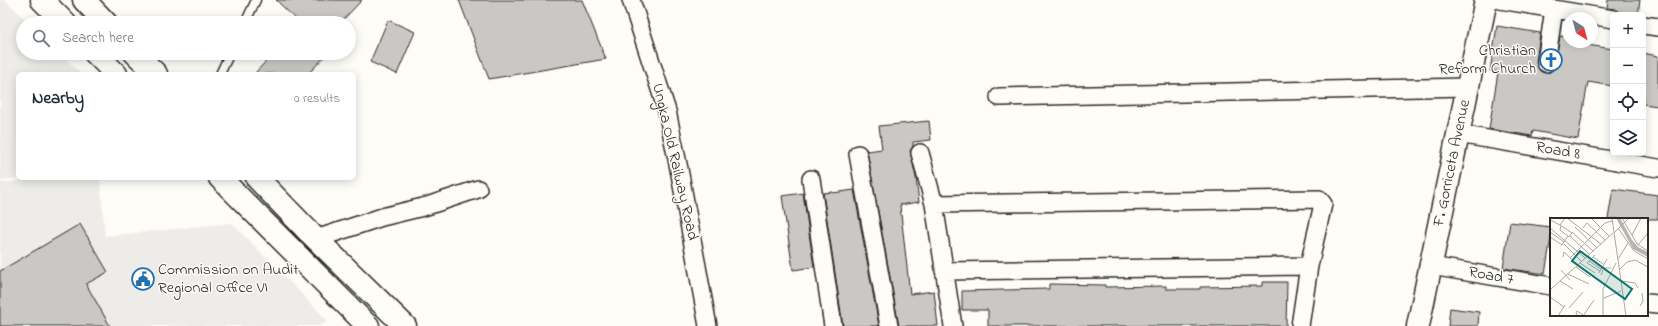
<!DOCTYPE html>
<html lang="en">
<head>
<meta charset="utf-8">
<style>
  :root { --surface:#fff; --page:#f6f6f7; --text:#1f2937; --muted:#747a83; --line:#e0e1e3 }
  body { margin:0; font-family:"Indie Flower",sans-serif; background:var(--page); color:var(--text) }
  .controls { position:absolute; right:12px; top:12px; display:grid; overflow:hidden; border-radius:6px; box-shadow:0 2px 10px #0003 }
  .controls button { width:36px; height:36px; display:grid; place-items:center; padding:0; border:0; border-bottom:1px solid var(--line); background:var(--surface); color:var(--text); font:20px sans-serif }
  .compass { position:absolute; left:1562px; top:12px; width:36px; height:36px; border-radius:50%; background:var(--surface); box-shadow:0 2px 10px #0003; rotate:144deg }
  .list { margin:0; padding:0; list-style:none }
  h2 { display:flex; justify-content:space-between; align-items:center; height:52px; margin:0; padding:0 16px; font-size:17px }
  h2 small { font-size:13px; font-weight:400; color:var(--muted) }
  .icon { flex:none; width:22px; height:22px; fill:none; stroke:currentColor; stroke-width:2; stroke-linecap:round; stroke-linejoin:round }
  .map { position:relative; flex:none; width:1658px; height:326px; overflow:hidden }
  .search { position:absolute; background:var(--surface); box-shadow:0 2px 10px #0003; left:16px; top:16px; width:340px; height:44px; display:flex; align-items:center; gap:10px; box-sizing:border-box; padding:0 14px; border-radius:22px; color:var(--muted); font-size:15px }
  .panel { position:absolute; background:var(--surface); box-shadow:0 2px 10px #0003; left:16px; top:72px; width:340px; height:108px; border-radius:6px }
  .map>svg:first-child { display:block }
  .built { fill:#edece8 }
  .building { fill:#c9c8c4; stroke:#2b2b2b }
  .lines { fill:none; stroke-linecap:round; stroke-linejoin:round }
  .lane-casing { stroke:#2b2b2b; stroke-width:11 }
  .street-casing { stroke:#2b2b2b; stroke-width:20 }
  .secondary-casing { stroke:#2b2b2b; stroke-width:25 }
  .primary-casing { stroke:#2b2b2b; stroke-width:25 }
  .lane { stroke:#fdfcf7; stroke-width:8 }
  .street { stroke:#fdfcf7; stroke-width:17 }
  .secondary { stroke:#fdfcf7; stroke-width:22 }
  .primary { stroke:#fdfcf7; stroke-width:22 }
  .labels { text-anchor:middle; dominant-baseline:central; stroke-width:3; stroke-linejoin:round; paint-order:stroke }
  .poi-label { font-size:16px; fill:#2b2b2b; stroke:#fdfcf7; text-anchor:end }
  .street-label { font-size:16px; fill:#2b2b2b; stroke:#fdfcf7 }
  .inset-road { fill:none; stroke:#a9a8a5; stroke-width:1 }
  .view { fill:#0f766e; fill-opacity:0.15; stroke:#0f766e; stroke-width:2 }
  .inset-edge { fill:none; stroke:#2b2b2b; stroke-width:2 }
</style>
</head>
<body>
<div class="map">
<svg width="1658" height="326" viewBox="0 0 1658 326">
  <rect width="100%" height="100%" fill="#fdfcf7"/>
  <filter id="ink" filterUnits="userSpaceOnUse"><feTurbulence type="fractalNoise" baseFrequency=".025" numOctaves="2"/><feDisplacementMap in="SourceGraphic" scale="8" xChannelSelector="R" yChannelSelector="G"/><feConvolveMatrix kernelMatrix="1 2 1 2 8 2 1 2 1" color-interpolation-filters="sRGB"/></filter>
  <g filter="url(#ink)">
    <path class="built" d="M0 0H5L29 23H23V53H60L81 74H18V178H22L0 180Z
      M43 178H100L105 236 232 223 328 321 319 326H0V183Z"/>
    <path class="building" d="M276 0H362L340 23H300Z
      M459 0H582L606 59 489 79Z
      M1608 0H1640L1638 15 1621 14 1615 9 1607 8Z
      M388 20 415 32 397 74 370 62Z
      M1497 26 1540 33 1536 62 1540 71 1544 73 1550 72 1554 69 1560 36 1568 37V42L1613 49V86L1588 82 1578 139 1533 131 1532 136 1489 129 1498 72 1490 71Z
      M274 53H328L308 74H254Z
      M1643 53 1658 56V106L1643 104Z
      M929 121 931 140 913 142V146L910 151 916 178 919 202 900 205 910 294 934 291 938 326H899L867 151 882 149 879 126Z
      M1613 189 1658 195V219H1608Z
      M854 190 879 326H843L823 193 833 192V193Z
      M803 193 814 267 793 270 782 196Z
      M1510 222 1551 227V237L1545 274 1503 268Z
      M80 224 108 272 86 284 110 326H0V271Z
      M1262 282H1287L1286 326H988V310H962V291L1049 289V284L1105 285V287L1166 286V289H1200V287L1262 286Z
      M1450 308 1479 312 1478 326H1448Z"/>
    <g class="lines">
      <g class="lane-casing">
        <path id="lane" d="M245 23 256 0
          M220 74 230 53"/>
      </g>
      <g class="street-casing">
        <path id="street" d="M631 0 667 111 679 169 708 326
          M1500 0 1613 19
          M1643 25 1658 27
          M1546 63 1554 9
          M999 97 1468 87
          M1458 134 1658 168
          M920 153 934 204 953 326
          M858 154 889 326
          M811 179 833 326
          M934 204 1319 199 1323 204 1309 266 1300 326
          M316 239 382 217 427 206 478 189
          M1431 266 1551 286
          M944 271 1309 266
          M1647 303 1658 304"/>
      </g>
      <g class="secondary-casing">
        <path id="secondary" d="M1418 326 1486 0"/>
      </g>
      <g class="primary-casing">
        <path id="primary" d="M42 0 65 23
          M84 0 106 23
          M95 53 116 74
          M135 53 156 74
          M220 178 368 326
          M257 178 310 233 405 326"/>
      </g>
      <use href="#lane" class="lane"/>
      <use href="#street" class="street"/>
      <use href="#secondary" class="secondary"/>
      <use href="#primary" class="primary"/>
    </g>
  </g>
  <defs>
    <g id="church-ring" transform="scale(1.15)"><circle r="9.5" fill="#fdfcf7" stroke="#1f6fb2" stroke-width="1.5"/><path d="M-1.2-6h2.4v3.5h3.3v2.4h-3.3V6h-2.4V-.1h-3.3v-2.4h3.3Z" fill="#1f6fb2"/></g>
    <g id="civic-ring" transform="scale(1.15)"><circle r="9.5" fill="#fdfcf7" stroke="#1f6fb2" stroke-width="1.5"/><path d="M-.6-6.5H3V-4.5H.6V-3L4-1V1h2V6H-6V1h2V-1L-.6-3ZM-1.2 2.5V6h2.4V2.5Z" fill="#1f6fb2"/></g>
  </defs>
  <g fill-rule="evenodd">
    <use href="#church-ring" x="1551" y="60"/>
    <use href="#civic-ring" x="143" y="279"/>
  </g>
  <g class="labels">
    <g class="poi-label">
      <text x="1536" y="51">Christian<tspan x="1536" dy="18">Reform Church</tspan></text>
      <text x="158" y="270" text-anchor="start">Commission on Audit<tspan x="158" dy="18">Regional Office VI</tspan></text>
    </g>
    <g class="street-label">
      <text transform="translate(1558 151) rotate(10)">Road 8</text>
      <text transform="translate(675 162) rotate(77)">Ungka Old Railway Road</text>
      <text transform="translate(1452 163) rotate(-78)">F. Gorriceta Avenue</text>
      <text transform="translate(1491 276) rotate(10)">Road 7</text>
    </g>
  </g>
  <g transform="translate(1550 218)">
    <rect width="98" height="98" fill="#fdfcf7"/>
    <path d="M66 0H70L82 22 88 29 98 34V39L83 31Z" fill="#b5b4b1"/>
    <path class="inset-road" d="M17 0 51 26M41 0 59 18M62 0 76 98M72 0 87 26 98 33M0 2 10 7 15 0M10 7 22 15 19 19 10 12 11 8M25 9 47 30M0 10 35 40M33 10 37 5 55 22M68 10 84 33 98 41M0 14 14 24M22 14 43 33M64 15 79 0M82 17 91 0M20 18 39 36M0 19 12 27 18 18M14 26 32 44M88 27 97 16M45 37 37 45 50 53M38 38 52 49M13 39 14 34 28 47M43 39 53 46M20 40 55 5 62 3M68 41 78 25M39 43 51 51M30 45 45 55M26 49 40 59M11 52 20 62M69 52 77 44 85 42 98 49M49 55 57 41M18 56 39 66M51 57 54 50H61M10 63 23 71M71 63 85 65 88 70M0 72 63 15M0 79 14 89M54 80 71 73M90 88 93 83 92 75M19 90 33 74M8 98 15 87M28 98 26 95 27 93 33 97M33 98 44 82M53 98V71L66 45"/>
    <path class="view" d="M30 33 82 71 75 81 22 43Z"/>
    <rect width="98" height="98" class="inset-edge"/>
  </g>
</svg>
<div class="controls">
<button>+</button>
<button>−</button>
<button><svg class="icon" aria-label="locate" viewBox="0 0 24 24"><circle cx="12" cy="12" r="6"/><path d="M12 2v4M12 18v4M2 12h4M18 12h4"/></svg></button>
<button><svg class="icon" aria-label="layers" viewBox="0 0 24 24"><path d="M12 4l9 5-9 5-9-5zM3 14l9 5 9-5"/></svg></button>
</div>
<svg class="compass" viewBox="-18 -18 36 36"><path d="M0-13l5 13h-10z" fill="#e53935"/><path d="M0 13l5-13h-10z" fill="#747a83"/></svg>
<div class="search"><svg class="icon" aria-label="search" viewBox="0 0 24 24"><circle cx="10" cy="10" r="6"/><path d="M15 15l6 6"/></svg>Search here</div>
<section class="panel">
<h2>Nearby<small>0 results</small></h2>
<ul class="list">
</ul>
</section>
</div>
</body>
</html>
